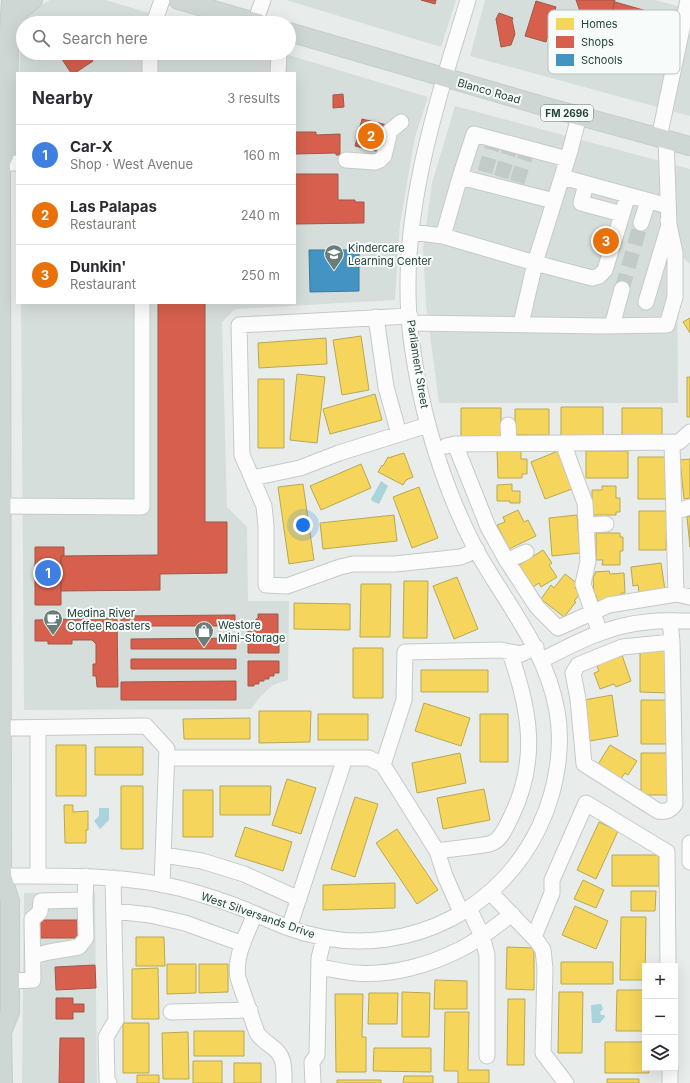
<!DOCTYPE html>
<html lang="en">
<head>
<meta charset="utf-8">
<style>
  :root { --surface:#fff; --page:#f2f2f3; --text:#2b2b33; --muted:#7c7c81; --line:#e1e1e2; --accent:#697e78 }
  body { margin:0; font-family:Inter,sans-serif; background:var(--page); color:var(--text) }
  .controls { position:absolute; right:12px; bottom:12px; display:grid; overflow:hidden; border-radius:0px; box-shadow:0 4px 16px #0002 }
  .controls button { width:36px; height:36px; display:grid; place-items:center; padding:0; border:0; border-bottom:1px solid var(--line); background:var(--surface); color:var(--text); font:20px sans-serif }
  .you { position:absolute; left:303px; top:525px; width:14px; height:14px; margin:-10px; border:3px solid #fff; border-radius:50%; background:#1a73e8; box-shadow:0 0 0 6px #1a73e833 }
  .badge { display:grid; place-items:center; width:26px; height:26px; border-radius:50%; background:var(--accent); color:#fff; font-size:13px; font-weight:700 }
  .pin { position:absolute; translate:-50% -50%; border:2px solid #fff; box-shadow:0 1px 4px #0006 }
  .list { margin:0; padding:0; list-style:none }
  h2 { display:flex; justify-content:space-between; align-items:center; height:52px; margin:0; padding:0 16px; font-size:17px }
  h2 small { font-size:13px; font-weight:400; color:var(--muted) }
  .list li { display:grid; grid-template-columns:26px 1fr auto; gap:12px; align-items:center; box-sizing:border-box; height:60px; padding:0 16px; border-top:1px solid var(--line) }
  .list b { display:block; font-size:15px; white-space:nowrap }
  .list p { margin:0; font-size:13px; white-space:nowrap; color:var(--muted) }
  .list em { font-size:13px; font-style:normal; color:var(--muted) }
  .icon { flex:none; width:22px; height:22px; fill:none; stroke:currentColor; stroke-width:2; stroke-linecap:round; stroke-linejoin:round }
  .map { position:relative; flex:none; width:690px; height:1083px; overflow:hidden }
  .search { position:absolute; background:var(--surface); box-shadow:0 4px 16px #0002; left:16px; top:16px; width:280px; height:44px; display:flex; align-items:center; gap:10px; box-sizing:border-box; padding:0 14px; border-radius:22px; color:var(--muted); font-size:15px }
  .panel { position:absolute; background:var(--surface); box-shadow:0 4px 16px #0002; left:16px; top:72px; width:280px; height:232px; border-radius:0px }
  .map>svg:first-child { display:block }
  .built { fill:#d6dedb }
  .water { fill:#a9d4db }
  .homes { fill:#f6d55c; stroke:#b7a952 }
  .shops { fill:#d6604d; stroke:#a15747 }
  .schools { fill:#4393c3; stroke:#3a7b9a }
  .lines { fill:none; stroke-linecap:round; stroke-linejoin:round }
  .minor-tunnel { stroke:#c1cbc8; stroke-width:15; stroke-dasharray:15 8; stroke-linecap:butt }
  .minor-casing { stroke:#c5cac8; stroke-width:17 }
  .major-casing { stroke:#c3ccc9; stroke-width:20 }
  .minor { stroke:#fcfcfc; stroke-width:15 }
  .major { stroke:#cfd7d5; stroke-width:18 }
  .labels { text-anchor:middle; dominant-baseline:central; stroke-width:4; stroke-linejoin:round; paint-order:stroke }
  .shield { fill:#f7fbf9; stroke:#637a73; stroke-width:1 }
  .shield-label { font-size:10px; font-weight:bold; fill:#24423a }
  .street-label { font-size:11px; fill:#24423a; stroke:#f7fbf9 }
  .poi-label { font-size:11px; fill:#24423a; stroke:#f7fbf9; text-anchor:start }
  .key { fill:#f7fbf9; stroke:#b8c4c0; stroke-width:1 }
  .key-label { font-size:11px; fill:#24423a }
</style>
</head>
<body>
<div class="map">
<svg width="690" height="1083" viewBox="0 0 690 1083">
  <rect width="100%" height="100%" fill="#e8edeb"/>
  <path class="built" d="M50 0H106L182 23H23V53H282L428 97 415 137 400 224 395 300 235 309 222 322 227 507 247 527 248 601H289L288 680 273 685 260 697 251 709 24 710 21 303H295V73H20V41L22 23 37 7Z
    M286 0H456L441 47Z
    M485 0H655L681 7 690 0V116L470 56Z
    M455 106 690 169V264L677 252 678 403H439L426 305 423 249 432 183Z
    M95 892 97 1083H22L24 893Z"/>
  <path class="water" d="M381 481 388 486 379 504 372 501 371 499Z
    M99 808H109V820L100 829 94 821 99 816Z
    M601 1004 603 1009 600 1012 601 1015H604L605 1017 600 1023H592L591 1005Z"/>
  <path class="homes" d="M690 318V333L683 322Z
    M361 336 369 390 342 395 333 340Z
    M326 338 327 364 259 368 258 343Z
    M297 374 325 377 317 443 290 440Z
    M687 377H690V417H687Z
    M258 379H284V448H258Z
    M375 394 382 420 330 434 323 409Z
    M561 407H603V436H561Z
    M461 408H501V437H461Z
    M622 408H662V435H622Z
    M515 409H549V435H515Z
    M521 450V459H527V474H522V478H498L497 451Z
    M558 451 572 489 545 499 531 462Z
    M586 451H628V478H586Z
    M404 453 413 477 406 480 403 485 378 472 382 465 383 466 388 457 391 458V457Z
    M638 457H667V499H638Z
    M690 459V498L684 499 680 460Z
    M361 464 371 488 321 510 310 486Z
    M303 484 314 560 289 564 278 487Z
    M512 484V491H520V503H510V501H497V485Z
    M602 486H616V498H620V512H616V515H592V490H602Z
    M419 487 438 538 412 548 393 497Z
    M518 510 524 522 528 520 536 536 509 549 497 525 505 522 503 517Z
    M639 511H667L666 550H639Z
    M394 515 397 541 323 549 320 523Z
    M577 515 580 553 552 556 549 518Z
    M690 516V547L687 517Z
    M596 533H620V537H623V551H620V565H602L603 560H596Z
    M543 550 552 563 549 565 557 577 541 587 539 583 533 587 519 565Z
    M661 563 665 590 639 593 638 585 633 586 631 567Z
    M609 571 610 574 624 573 625 593H621V599L597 601 596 595H594L593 576 595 575V572Z
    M565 574 578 584 575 588 581 593 574 601 576 602 564 617 541 599 551 585 554 588Z
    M457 577 478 629 454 639 433 586Z
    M404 581H428L427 638H403Z
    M361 584H391L390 637H360Z
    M294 603 350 604V630L294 629Z
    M353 648H383V698H353Z
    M640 649H669V693L640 692Z
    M622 655 631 681 616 687 614 684 600 689 594 673 599 671 596 664Z
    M421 670H488V692H421Z
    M612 695 618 736 590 741 584 700Z
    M641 700H669V744H641Z
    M424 703 470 718 461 746 415 731Z
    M259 711H311L310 742 259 743Z
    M318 714H368V740H318Z
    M480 714H508V762H480Z
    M250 718V739H184L183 719Z
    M56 745H86V796H56Z
    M610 745 637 761 628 775 625 773 620 780 597 766Z
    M95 747H143V775H95Z
    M460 753 466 783 417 793 412 763Z
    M641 753H670V795H641Z
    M287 779 316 788 301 834 272 825Z
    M121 786H143V849H121Z
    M220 786H271L270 815H220Z
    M484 789 490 820 443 829 437 798Z
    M183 790H213V837H183Z
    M355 797 378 804 355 877 331 869Z
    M64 805H73V812L88 811V830H86V843H65Z
    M599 822 618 831 596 879 577 870Z
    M245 827 292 842 283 871 235 856Z
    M397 829 438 890 417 904 376 843Z
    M612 855H659V886H612Z
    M583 880 604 890 596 908 574 899Z
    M395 883V908L323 910V885Z
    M631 891H656L655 911H631Z
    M575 906 608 921 596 949 562 935Z
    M621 917H646L645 980H620Z
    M136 937H164L165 966H136Z
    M507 947 534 948V990L506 989Z
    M561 962H613V984H561Z
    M167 964H196V993L167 994Z
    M199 964H228V992L199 993Z
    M158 968 159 1019H132V969Z
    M435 980 467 981V1009H434Z
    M617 990H645V1031H616Z
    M402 992 430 993 429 1037H402Z
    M559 992H583L582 1053H558Z
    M369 993H398L397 1024H368Z
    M335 994H363L362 1037H366V1072H336Z
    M508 999H525L524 1065H507Z
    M445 1012H469L468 1070H489V1083H458V1071H444Z
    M123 1023H149V1073H123Z
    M194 1031H244V1056H194Z
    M188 1032 189 1079H163L162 1033Z
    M605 1042H645V1068H649V1073H605Z
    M374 1048H431V1072L373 1071Z
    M193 1061H222V1083H193Z
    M234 1063H261V1083H234Z
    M137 1075H159V1083H137Z
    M404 1076H433V1083H403Z
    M607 1079H639V1083H607Z
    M337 1080H381V1083H337Z"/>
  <path class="shops" d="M421 0H436L435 4Z
    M576 0H615L603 41 589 37Z
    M536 1 556 7 546 42 525 36Z
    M615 2 654 13 643 49 632 46 627 63 599 54Z
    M499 13 513 18 512 20 515 34 511 45 501 47 496 19Z
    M58 53H87L93 61 75 73H71Z
    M343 94 344 107 333 108V95Z
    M362 119 387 125 380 152 355 146Z
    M295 132H316V135L340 134V155H336V153L295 154V156Z
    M295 174H338V200H355V202H364V223L295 224Z
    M158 303H205V522H227V573L160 574V590L61 591V556L158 555Z
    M35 547H64V556H61V605H35Z
    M258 614H278V634H248V629H253V623H256V619H258Z
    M235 615V626H121V616Z
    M117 618 118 687H97L96 676H93V664H96V644L92 640H72V644H48V641H35V620Z
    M236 638V649H131V639Z
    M248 642H279V653H248Z
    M131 659H236V669H131Z
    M248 661H279V673H274V676H269V679H264V681H259V684H254V686H248Z
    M236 681V700H121V682Z
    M37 920H81V938H38Z
    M95 965 96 988 56 990 55 967Z
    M56 998H73V1004H84V1012H73V1019H56Z
    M60 1038H84V1083H59Z"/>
  <path class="schools" d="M309 250H359V291L310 292Z"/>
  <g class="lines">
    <path class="minor-tunnel" d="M485 172 493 144
      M501 177 510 149
      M517 182 526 154
      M622 289 641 223"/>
    <g class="minor-casing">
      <path id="minor" d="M255 22 263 0
        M154 23 162 0
        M150 53V73
        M278 73 279 53
        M659 138 688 0
        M346 160 375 162 380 160 384 156 390 131 401 122
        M1 163H17
        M460 177 474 134 567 159
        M562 177 668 206
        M586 184 581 203 622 214
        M641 223 648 201
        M412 232 443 236 535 263 570 151 579 116
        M443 236 460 177 554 201
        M646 302 669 225 666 139
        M410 316 239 325 242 455 264 506 266 526V585L287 586 340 567 353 564H395L461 557 477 550
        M376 317 386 387 399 434
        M410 323 602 326 667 325 675 297V253L668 220
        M521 324 535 263 592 278 599 276 605 270 628 195
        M612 326 622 289
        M508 425 509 443
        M672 442 676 594
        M563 443 585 503 588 561 583 584 600 633
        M455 444 488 527 507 561 537 607 558 628 609 605 676 594 690 597
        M446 446 455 444 679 442 690 432
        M252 478 300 468 339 453 428 425
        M1 506 142 507V303
        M674 512 690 507
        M586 525 606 524
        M507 561 526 552
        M670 621 672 642 675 804C670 811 666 812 658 811L584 764 578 699 573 673 578 665 622 647 672 642
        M542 660C575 643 609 625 647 622 661 620 676 621 690 621
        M1 728 146 726 167 749 162 885
        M38 728V876
        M167 758H369L383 765 437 851 445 876 461 912
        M383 765 404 700 405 652 501 650 521 654 536 647
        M690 843V862
        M437 851C450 849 463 848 476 846 481 845 487 845 492 843 502 839 506 826 511 817 539 760 530 710 510 653
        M163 855 202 861 244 874 299 899
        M0 876C61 876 123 874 183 889 197 893 211 897 225 902 246 909 266 919 286 927 318 939 353 944 387 939 479 926 547 853 558 762 560 745 560 727 557 711 546 648 505 603 475 548 442 484 422 416 412 345 395 227 434 112 468 0
        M490 892 537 941 543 950 545 968 543 1053 566 1083
        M469 908 482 936 487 955V1056
        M114 911 150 915 185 923 243 944
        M255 914C247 934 234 956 238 978L257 1033C261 1039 265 1041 271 1046 285 1055 284 1067 284 1083
        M289 928 345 758
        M534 937 552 893V880L586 803 667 852 668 966
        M33 956 49 952 79 947 86 938 85 900
        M319 967C331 969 343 972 355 973 391 976 430 965 461 949 479 940 496 926 512 914
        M10 981 33 980 32 919 40 912 41 901 85 900 86 876
        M171 1012 250 1010
        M670 1068V1083
        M109 1083 107 1080 106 1037 116 1020 113 878
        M313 1083 312 1062 317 1055 319 958 324 938"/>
    </g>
    <g class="major-casing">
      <path id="major" d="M178 0 258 23
        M11 28 20 10 33 0
        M289 32 543 106 690 146
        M2 876 10 901V1012L2 1032
        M0 881 2 876 1 163 8 146 9 32 11 0
        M0 1025 2 1032 3 1083"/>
    </g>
    <use href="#minor" class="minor"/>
    <use href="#major" class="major"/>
  </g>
  <defs>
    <g id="school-pin" transform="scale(1)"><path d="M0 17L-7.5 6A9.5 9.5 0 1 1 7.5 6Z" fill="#697e78" stroke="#f7fbf9"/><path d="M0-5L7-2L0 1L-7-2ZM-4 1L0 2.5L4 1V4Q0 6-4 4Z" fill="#fff"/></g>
    <g id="cafe-pin" transform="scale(1)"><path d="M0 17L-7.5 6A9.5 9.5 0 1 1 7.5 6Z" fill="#697e78" stroke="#f7fbf9"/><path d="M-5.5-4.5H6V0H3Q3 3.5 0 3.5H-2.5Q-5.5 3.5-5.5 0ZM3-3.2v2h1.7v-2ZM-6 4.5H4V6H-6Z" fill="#fff"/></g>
    <g id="shop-pin" transform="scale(1)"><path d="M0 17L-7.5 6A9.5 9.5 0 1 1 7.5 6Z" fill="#697e78" stroke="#f7fbf9"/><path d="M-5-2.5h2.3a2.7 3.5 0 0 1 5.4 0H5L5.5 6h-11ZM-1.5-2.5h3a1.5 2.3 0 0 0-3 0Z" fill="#fff"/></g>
  </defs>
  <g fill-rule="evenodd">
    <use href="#school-pin" x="334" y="254"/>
    <use href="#cafe-pin" x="53" y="619"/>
    <use href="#shop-pin" x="204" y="631"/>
  </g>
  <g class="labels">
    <rect class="shield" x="541" y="105" width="52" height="16" rx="3"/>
    <g class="shield-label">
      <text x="567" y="113">FM 2696</text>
    </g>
    <g class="street-label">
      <text transform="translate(489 91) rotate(16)">Blanco Road</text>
      <text transform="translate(418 364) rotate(81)">Parliament Street</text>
      <text transform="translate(258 915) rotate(19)">West Silversands Drive</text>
    </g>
    <g class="poi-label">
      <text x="348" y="248">Kindercare<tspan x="348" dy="13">Learning Center</tspan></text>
      <text x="67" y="613">Medina River<tspan x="67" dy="13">Coffee Roasters</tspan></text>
      <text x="218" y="625">Westore<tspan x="218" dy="13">Mini-Storage</tspan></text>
    </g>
  </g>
  <rect x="548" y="10" width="132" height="64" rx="6" class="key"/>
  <rect x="556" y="18" width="18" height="12" fill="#f6d55c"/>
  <rect x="556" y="36" width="18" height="12" fill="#d6604d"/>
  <rect x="556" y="54" width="18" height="12" fill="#4393c3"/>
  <g class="key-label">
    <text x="581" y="28">Homes</text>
    <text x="581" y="46">Shops</text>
    <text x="581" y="64">Schools</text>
  </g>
</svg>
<div class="controls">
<button>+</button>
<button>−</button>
<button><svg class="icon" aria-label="layers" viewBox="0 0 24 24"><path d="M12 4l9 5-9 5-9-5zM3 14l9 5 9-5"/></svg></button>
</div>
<div class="you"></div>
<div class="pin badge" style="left:48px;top:573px;background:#3f7fe0">1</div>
<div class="pin badge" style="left:371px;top:136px;background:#e8710a">2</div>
<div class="pin badge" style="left:606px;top:241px;background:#e8710a">3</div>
<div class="search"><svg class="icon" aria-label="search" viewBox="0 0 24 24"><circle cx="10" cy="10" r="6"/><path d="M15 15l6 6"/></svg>Search here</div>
<section class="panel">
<h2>Nearby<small>3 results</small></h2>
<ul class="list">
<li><span class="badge" style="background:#3f7fe0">1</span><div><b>Car-X</b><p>Shop · West Avenue</p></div><em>160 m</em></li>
<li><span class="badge" style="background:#e8710a">2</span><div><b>Las Palapas</b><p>Restaurant</p></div><em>240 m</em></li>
<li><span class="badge" style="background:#e8710a">3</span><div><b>Dunkin'</b><p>Restaurant</p></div><em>250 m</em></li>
</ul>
</section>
</div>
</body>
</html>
